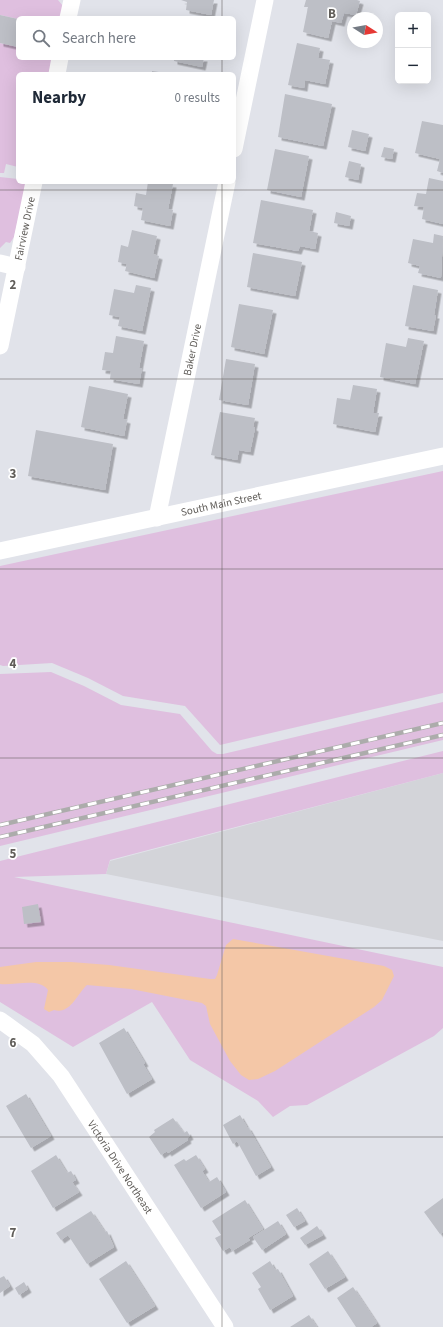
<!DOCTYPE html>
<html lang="en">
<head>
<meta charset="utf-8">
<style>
  :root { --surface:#fff; --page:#f2f2f3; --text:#1f2937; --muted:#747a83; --line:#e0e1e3 }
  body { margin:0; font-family:"Source Sans 3",sans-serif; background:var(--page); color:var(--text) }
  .controls { position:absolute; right:12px; top:12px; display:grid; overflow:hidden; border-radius:6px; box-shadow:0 4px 16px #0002 }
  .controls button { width:36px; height:36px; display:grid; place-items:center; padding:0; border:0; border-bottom:1px solid var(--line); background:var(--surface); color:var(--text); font:20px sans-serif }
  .compass { position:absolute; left:347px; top:12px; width:36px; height:36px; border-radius:50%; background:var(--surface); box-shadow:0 4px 16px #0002; rotate:101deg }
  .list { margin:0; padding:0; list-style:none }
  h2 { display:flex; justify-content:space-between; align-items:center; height:52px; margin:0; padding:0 16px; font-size:17px }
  h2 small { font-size:13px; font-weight:400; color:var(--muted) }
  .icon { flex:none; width:22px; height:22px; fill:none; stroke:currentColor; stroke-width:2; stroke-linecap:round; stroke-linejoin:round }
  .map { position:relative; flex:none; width:443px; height:1327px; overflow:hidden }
  .search { position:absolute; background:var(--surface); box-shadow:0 4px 16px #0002; left:16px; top:16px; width:220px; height:44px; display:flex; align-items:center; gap:10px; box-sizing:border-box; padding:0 14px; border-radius:6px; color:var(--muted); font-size:15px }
  .panel { position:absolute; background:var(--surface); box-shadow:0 4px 16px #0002; left:16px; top:72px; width:220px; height:112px; border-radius:6px }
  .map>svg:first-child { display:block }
  .industrial { fill:#d3d4d9 }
  .green { fill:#dfbfdf }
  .water { fill:#f4c7a7 }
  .building { fill:#bdbfc6; filter:url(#shadow) }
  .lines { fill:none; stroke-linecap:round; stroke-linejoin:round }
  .street { stroke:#fff; stroke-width:17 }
  .rail-casing { stroke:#acacab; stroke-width:4.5 }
  .rail { stroke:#fff; stroke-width:3; stroke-dasharray:9; stroke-linecap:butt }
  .grid { fill:none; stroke:#605d59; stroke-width:1; stroke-opacity:0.55 }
  .labels { text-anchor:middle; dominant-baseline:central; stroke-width:3.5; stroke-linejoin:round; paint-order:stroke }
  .street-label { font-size:11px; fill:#605d59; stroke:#fff }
  .grid-label { font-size:13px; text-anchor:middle; font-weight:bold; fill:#605d59; stroke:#fff; stroke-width:3.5; stroke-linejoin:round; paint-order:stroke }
</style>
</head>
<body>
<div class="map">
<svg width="443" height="1327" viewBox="0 0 443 1327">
  <defs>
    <filter id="shadow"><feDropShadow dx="3.5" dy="3.5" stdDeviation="0" flood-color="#0004"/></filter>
  </defs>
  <rect width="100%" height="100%" fill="#e1e3ea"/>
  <path class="industrial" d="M443 773V941L106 874 110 861Z"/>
  <path class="green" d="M0 0H58L63 6 60 18 18 19 0 15Z
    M0 43 18 47V58H52L49 74H18V167L6 164 4 173H0Z
    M0 177 18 179V182H25L26 186 14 237 10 243 6 242 0 248Z
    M443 471V693L220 745 185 706 123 696 88 678 52 663 3 666 0 665V566Z
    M51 672 84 686 121 705 180 714 212 751 217 754H223L443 702V740L0 846V674Z
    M443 751V773L110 860 106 874 14 877 443 967V1028L434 1036 307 1105 290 1106 273 1117 258 1101 190 1060 152 1002 73 1047 0 1002V861Z"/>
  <path class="water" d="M233 939 384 966 392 970 394 976 382 1000 374 1007 275 1071 258 1079 249 1080 241 1075 230 1061 210 1024 206 1006 202 1003 131 989 87 985C77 994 70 1015 54 1010L49 1012 44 1009 48 990C39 977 14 986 0 984V967L36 962H71L109 965 210 979H215L217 975 226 945Z"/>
  <path class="building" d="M181 0H214L211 15 186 10 187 2Z
    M306 0H357L360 1 356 15 344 13 341 23 332 21 328 38 303 32 308 7H304Z
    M0 15 18 19V47L0 43Z
    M297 43 320 48 318 58 330 60 325 84 305 80 304 88 288 85Z
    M174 58H204L202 67 174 61Z
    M152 71 166 73V74H152Z
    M285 94 332 104 323 146 278 137Z
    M422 121 443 125V173L437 171 440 159 415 153Z
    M352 130 369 134 365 151 348 147Z
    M384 147 394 149 392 159 381 157Z
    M275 149 309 156 301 197 267 190Z
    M349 161 361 164 358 180 345 177Z
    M429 178 443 181V224L422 219 424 207 414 206 417 193 426 194Z
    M148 182 173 184 168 209 173 210 170 226 141 220 143 208 134 206 136 193 146 195Z
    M261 200 313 210 309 231 318 233 315 249 300 246 298 251 253 243Z
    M336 212 351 216 349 226 334 223Z
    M132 230 157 236 153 254 159 256 154 278 125 271 127 264 118 262 121 245 128 247Z
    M434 234 443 236 441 278 418 273 420 266 408 263 413 239 433 243Z
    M253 253 302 262 295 296 247 287Z
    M136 285 151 288 142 331 118 326 120 317 109 315 114 289 134 293Z
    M413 285 438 290 434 315H436L433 331 405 326Z
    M239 304 273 310 264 354 231 347Z
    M116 336 144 341 139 368H142L139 384 110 379 111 371 102 370 105 352 113 353Z
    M408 338 424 341 415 384 380 377 386 343 406 347Z
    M226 359 255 364 248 405 219 400Z
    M353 385 377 389 373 413H379L375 432 333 424 337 398 350 400Z
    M89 386 128 394 123 419 127 420 124 436 81 427Z
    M220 412 255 418 253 427 255 428 250 452 239 450 237 460 211 455Z
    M36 430 113 444 105 490 28 476Z
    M38 904 41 922 24 924 22 907Z
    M124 1028 145 1063 143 1064 152 1079 127 1094 99 1043Z
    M26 1094 51 1136 31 1148 6 1106Z
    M240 1115 247 1127H248L271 1167 256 1176 237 1141 233 1144 223 1125Z
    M173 1118 184 1133 187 1131 190 1136 187 1138 188 1140 168 1153 167 1151 161 1155 149 1137 155 1132 154 1130Z
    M56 1155 67 1173 71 1171 76 1180 72 1182 79 1192 53 1208 31 1171Z
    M196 1155 205 1169 202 1171 209 1182 217 1177 226 1192 201 1208 174 1165 184 1159 186 1161Z
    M443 1198V1232L440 1234 424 1212Z
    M245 1200 263 1229 248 1238 250 1240 232 1251 230 1247 223 1251 215 1238 221 1235 212 1221Z
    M297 1208 305 1221 294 1227 286 1215Z
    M91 1211 105 1232 107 1231 114 1247 87 1264 68 1235 61 1240 56 1233Z
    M278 1221 286 1234 262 1250 253 1237Z
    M317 1226 323 1235 305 1245 300 1238Z
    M328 1251 345 1277 325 1289 309 1264Z
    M126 1261 155 1306 127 1323 99 1279Z
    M270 1261 275 1270 278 1269 293 1296 270 1310 258 1289 261 1287 252 1273Z
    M4 1276 10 1286 0 1293V1278Z
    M24 1282 28 1289 19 1295 15 1288Z
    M353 1287 377 1323 371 1327H356L337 1298Z
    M309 1315 317 1327H290Z"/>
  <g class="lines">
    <g class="street">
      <path d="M68 18 72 0"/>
      <path d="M57 74 60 58"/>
      <path d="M234 149 265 0"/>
      <path d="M0 263 17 267"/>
      <path id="s1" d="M0 346 34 182"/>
      <path id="s2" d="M157 518 227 182"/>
      <path id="s3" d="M0 551 443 456"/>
      <path id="s4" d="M0 1020 33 1044 61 1076 225 1327"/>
    </g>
    <g class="rail-casing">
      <path id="rail" d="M0 825 443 723
        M0 837 443 735"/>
    </g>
    <use href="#rail" class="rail"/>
  </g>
  <path class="grid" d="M222 0V18M222 58V74M222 182V1327M0 190H443M0 379H443M0 569H443M0 758H443M0 948H443M0 1137H443"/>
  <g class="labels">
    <g class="street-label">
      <text stroke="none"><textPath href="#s1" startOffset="120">Fairview Drive</textPath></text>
      <text stroke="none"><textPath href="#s2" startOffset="172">Baker Drive</textPath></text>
      <text stroke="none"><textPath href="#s3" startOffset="226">South Main Street</textPath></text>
      <text stroke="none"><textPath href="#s4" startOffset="192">Victoria Drive Northeast</textPath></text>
    </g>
  </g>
  <g class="grid-label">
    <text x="332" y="18">B</text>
    <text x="13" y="289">2</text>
    <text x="13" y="478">3</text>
    <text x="13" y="668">4</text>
    <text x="13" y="858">5</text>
    <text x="13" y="1047">6</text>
    <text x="13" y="1237">7</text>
  </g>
</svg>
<div class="controls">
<button>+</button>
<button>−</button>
</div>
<svg class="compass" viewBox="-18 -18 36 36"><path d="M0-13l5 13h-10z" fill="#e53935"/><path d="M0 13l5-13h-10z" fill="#747a83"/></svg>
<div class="search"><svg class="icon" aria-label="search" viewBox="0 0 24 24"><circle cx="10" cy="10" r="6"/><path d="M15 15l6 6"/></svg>Search here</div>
<section class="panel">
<h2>Nearby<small>0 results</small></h2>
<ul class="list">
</ul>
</section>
</div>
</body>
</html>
